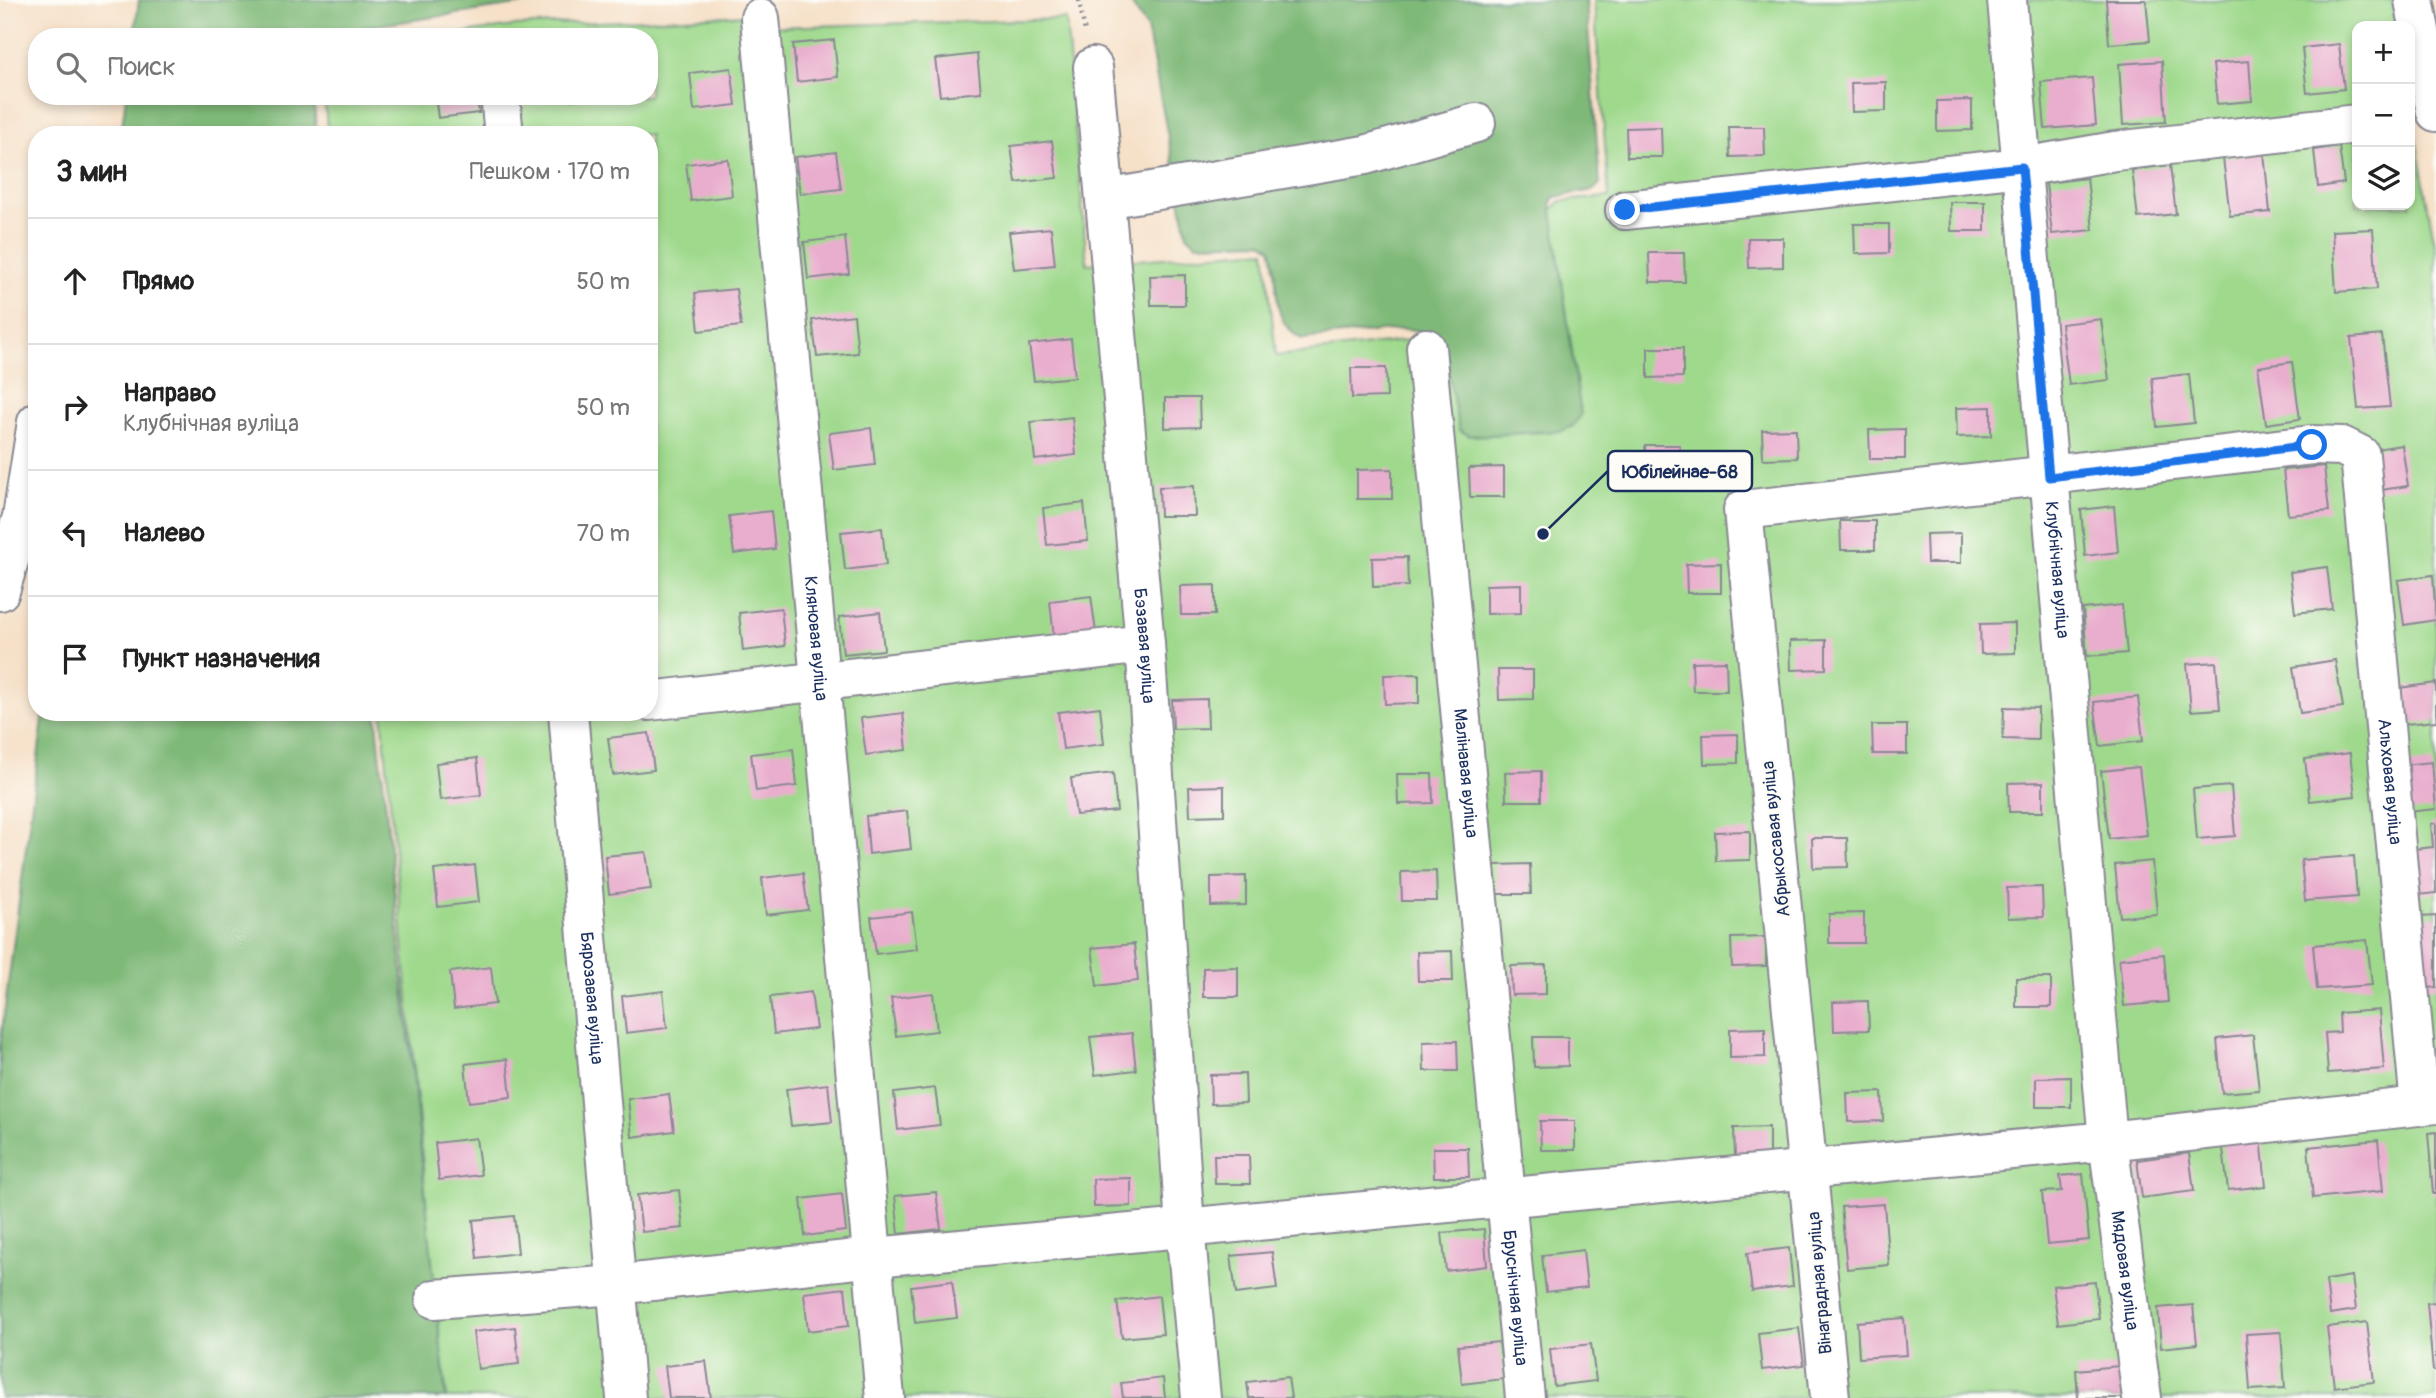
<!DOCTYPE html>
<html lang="ru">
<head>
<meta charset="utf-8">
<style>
  :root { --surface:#fff; --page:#f6f6f6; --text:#222; --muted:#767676; --line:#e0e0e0 }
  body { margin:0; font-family:Pangolin,sans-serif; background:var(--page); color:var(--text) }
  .controls { position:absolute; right:21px; top:21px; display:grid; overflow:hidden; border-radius:14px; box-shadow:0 4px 10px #0003 }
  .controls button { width:63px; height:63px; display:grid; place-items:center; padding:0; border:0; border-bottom:2px solid var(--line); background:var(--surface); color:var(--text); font:35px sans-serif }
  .stop { position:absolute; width:21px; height:21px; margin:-16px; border:5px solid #1a73e8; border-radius:50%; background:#fff }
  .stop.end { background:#1a73e8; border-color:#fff; box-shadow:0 2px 7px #0008 }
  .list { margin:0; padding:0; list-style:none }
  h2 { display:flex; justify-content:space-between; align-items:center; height:91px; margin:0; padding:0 28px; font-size:30px }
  h2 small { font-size:23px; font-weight:400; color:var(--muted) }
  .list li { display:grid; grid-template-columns:46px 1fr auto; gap:21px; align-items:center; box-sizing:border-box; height:126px; padding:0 28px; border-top:2px solid var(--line) }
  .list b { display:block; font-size:26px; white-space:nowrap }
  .list p { margin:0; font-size:23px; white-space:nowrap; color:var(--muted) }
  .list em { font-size:23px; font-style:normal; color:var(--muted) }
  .icon { flex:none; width:38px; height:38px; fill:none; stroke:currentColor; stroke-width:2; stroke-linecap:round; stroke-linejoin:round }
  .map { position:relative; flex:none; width:2436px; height:1398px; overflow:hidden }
  .search { position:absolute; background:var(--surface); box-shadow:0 4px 10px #0003; left:28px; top:28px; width:630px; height:77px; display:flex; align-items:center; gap:18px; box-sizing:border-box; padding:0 24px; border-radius:28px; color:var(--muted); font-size:26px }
  .panel { position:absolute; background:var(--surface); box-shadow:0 4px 10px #0003; left:28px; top:126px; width:630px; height:595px; border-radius:28px }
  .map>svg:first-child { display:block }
  .green { fill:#9fd98c; stroke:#5d8475; stroke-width:2 }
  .forest { fill:#7fb978; stroke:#4d746b; stroke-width:2 }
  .building { fill:#e9aecd }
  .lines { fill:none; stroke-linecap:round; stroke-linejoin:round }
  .minor-casing { stroke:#888892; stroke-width:42 }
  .path { stroke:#888892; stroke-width:4.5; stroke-dasharray:2 5; stroke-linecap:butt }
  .minor { stroke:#fff; stroke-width:38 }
  .route { stroke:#1a73e8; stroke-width:9 }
  .labels { text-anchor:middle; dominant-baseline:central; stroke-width:5; stroke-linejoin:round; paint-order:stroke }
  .street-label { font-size:18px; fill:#1b2f5e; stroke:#fdfcf7 }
  .leader { fill:none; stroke:#1b2f5e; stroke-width:2.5 }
  .callout-dot { fill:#1b2f5e; stroke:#fdfcf7; stroke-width:2.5 }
  .callout { fill:#fdfcf7; stroke:#1b2f5e; stroke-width:2.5 }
  .callout-label { font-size:19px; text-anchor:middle; font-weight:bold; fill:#1b2f5e }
</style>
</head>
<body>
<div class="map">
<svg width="2436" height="1398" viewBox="0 0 2436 1398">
  <rect width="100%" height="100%" fill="#fdfcf7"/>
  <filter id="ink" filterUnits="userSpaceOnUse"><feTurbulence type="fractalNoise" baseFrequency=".0143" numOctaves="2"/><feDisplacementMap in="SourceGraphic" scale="14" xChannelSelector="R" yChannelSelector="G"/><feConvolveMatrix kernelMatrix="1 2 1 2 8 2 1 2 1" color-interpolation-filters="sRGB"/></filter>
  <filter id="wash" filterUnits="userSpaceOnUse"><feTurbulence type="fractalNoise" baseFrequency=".00686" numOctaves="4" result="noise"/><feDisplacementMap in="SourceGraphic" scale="28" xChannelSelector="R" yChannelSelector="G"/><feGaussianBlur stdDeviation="1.57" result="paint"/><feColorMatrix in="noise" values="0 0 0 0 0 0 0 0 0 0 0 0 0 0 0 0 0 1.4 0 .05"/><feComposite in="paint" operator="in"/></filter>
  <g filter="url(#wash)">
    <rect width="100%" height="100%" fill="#f6e0c7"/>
    <path class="green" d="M1594 0H2392L2396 26H2357V205H2410V107L2436 251V1398H447L435 1299 382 712H649V135H328L324 96H649V37H435L514 26 748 15 771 27 1066 19 1087 264 1265 250 1276 356 1412 340 1561 201 1609 197Z"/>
    <path class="forest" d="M139 0H551L359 28 329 37H134Z
      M1129 0H1586L1600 184 1593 190 1555 197 1551 204 1581 415 1573 426 1561 431 1470 436 1459 430 1443 345C1432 332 1417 329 1401 329L1302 339C1266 321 1282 281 1271 248L1262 242 1197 244 1187 235 1147 28Z
      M126 96H313L317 135H121Z
      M44 712H376L446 1398H0V1045Z"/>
    <g id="blocks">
      <path class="building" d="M2106 0H2146L2150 41 2109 44Z
        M834 40 838 77 797 82 793 44Z
        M2339 44 2344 89 2307 93 2302 48Z
        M977 54 981 92 940 96 935 59Z
        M2162 61 2166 122 2123 125 2119 64Z
        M2249 61 2252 101 2217 104 2213 64Z
        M731 68 736 105 694 110 690 73Z
        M2092 78 2096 125 2045 129 2041 82Z
        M1886 82V111L1852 112 1851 83Z
        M435 96H477L479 113 438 118Z
        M539 96H574V100H539Z
        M1972 100V130L1937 131V101Z
        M1661 127 1662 157H1627L1626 128Z
        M1729 127H1764L1765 156 1730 157Z
        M1052 141 1057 178 1016 183 1011 146Z
        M2339 146 2344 183 2318 187 2314 150Z
        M836 152 841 189 800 194 795 157Z
        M2264 153 2270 212 2230 216 2223 158Z
        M728 159 732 196 691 201 686 164Z
        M2170 165 2176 214 2138 218 2132 170Z
        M2087 178 2093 230 2052 234 2046 183Z
        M1950 202H1985V231H1951Z
        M1854 224H1889V253L1855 254Z
        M1051 228 1055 265 1014 269 1009 232Z
        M2373 229 2377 289 2336 292 2332 231Z
        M845 237 849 274 808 279 804 242Z
        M1748 238H1783V267L1749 268Z
        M1649 253H1684L1685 282H1650Z
        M1185 275V305H1151L1150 276Z
        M736 289 741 326 699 331 695 293Z
        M854 315 858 353 817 357 812 320Z
        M2101 319 2109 380 2069 385 2061 324Z
        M2382 335 2390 407 2358 409 2351 338Z
        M1071 339 1075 377 1034 381 1029 344Z
        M1648 348H1683V377L1648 378Z
        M2292 362 2300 419 2266 424 2258 367Z
        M1351 368H1386L1387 397 1352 398Z
        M2189 374 2194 423 2157 427 2152 378Z
        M1165 398H1199L1200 427 1165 428Z
        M1991 407V436L1957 437 1956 408Z
        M1072 417 1076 455 1035 460 1031 422Z
        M871 428 875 465 834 470 829 433Z
        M1796 429 1797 458 1763 459 1762 430Z
        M1905 429V459H1870L1869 430Z
        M1645 445H1680V474L1646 475Z
        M2402 445 2408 486 2374 491 2369 450Z
        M2324 466 2329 511 2288 515 2283 470Z
        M1504 467V497H1470L1469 468Z
        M1392 469V499H1357V470Z
        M1194 486 1195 516H1160L1159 487Z
        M1084 503 1088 541 1047 545 1043 508Z
        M2114 506 2118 552 2085 556 2081 510Z
        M771 511 775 549 734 554 729 516Z
        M1840 521H1875V550H1841Z
        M882 528 886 565 845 570 841 532Z
        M1961 533V563H1927L1926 534Z
        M1407 557 1408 586 1373 587 1372 558Z
        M1721 563V593H1687L1686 564Z
        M2327 567 2332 609 2295 613 2290 572Z
        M2433 575 2436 620 2404 625 2398 580Z
        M1521 584V613L1486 614V585Z
        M1215 585V615H1181L1180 586Z
        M1091 596 1096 633 1054 638 1050 601Z
        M2122 605 2127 653 2087 656 2083 609Z
        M781 608 785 646 743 651 739 613Z
        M880 612 884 650 843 654 839 617Z
        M2015 623V653L1981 654 1980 624Z
        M1826 640V669L1791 670 1790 641Z
        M2335 660 2343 707 2300 713 2293 667Z
        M1726 661 1727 691H1693L1692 662Z
        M2216 662 2220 709 2191 711 2187 664Z
        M1498 670H1533V699L1499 700Z
        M1419 674V703L1385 704 1384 675Z
        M2436 683V721L2396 725 2392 689Z
        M2138 697 2143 741 2100 746 2094 702Z
        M1207 699 1208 728 1173 729 1172 700Z
        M1100 707 1104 744 1063 749 1058 712Z
        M2004 707 2038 708V740L2003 739Z
        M903 713 907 750 866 755 861 718Z
        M1872 725H1907V754H1873Z
        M649 733 654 770 613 775 608 738Z
        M1738 734V763L1704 764 1703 735Z
        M793 749 797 786 756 791 751 754Z
        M2350 753 2355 796 2310 801 2305 759Z
        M477 758 481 795 440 800 436 763Z
        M2432 762 2436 809 2407 812 2402 765Z
        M2139 767 2147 835 2109 839 2101 771Z
        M1541 771V801H1506L1505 772Z
        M1113 773 1117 811 1076 815 1071 778Z
        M1397 774H1432L1433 803 1398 804Z
        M2043 782V812H2009L2008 783Z
        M1224 786V815L1190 816 1189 787Z
        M2231 786 2235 836 2197 839 2193 789Z
        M907 811 911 849 869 854 866 816Z
        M2436 823V893L2418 895 2414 849 2433 847 2431 824Z
        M1750 831V860L1716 861 1715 832Z
        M1812 838H1847L1848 867 1813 868Z
        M646 852 651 889 609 894 605 856Z
        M2354 856 2357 897 2305 901 2301 860Z
        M2152 861 2157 914 2120 917 2115 865Z
        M1530 864 1531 894H1496L1495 865Z
        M475 865 479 902 438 907 434 870Z
        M1436 871 1437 901H1402L1401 872Z
        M803 873 808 910 766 915 762 878Z
        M1246 876V905L1211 906V877Z
        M2042 887 2043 917 2008 918 2007 888Z
        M912 912 917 949 876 954 871 917Z
        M1864 913V943H1829V914Z
        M2436 916V987L2426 988 2420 917Z
        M1766 937V966L1732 967 1731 938Z
        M2367 940 2372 985 2317 989 2313 945Z
        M1134 944 1138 981 1097 986 1092 948Z
        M1452 951 1453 981H1418L1417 952Z
        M2164 954 2168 1002 2124 1006 2119 959Z
        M1546 965V994L1512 995 1511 966Z
        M491 967 495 1004 454 1009 450 972Z
        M1238 967V997H1203V968Z
        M2016 978H2051V1007H2016Z
        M663 991 667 1028 626 1033 622 996Z
        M811 992 816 1029 774 1034 770 997Z
        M933 993 937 1031 896 1036 891 998Z
        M1868 1001 1869 1030 1834 1031 1833 1002Z
        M2379 1010 2384 1069 2328 1073 2325 1033 2340 1032 2339 1013Z
        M1765 1028V1057L1730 1058V1029Z
        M1132 1033 1136 1070 1095 1075 1090 1037Z
        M2253 1035 2259 1090 2222 1093 2217 1039Z
        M1533 1037H1568V1066L1534 1067Z
        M1457 1041 1458 1071H1424L1423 1042Z
        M507 1059 511 1097 469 1102 465 1064Z
        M1245 1074 1246 1103 1211 1104 1210 1075Z
        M2071 1077V1107H2036V1078Z
        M828 1084 832 1122 791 1126 786 1089Z
        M935 1088 940 1125 898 1130 894 1093Z
        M1882 1092 1883 1121 1848 1122 1847 1093Z
        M669 1094 674 1131 632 1137 628 1099Z
        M1540 1121H1575V1150H1541Z
        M1769 1127V1156L1735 1157 1734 1128Z
        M2436 1132V1194H2433L2428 1133Z
        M2261 1137 2266 1186 2228 1190 2222 1141Z
        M476 1138 481 1175 439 1180 435 1143Z
        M2378 1140 2383 1191 2313 1198 2308 1147Z
        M1433 1148H1468L1469 1177H1434Z
        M2189 1153 2194 1191 2142 1198 2137 1160Z
        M1214 1155H1249L1250 1184H1215Z
        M2083 1174 2089 1240 2047 1244 2042 1192 2062 1191 2060 1176Z
        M1131 1178V1206L1094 1207 1093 1179Z
        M679 1190 683 1228 642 1232 637 1195Z
        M936 1192 941 1229 899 1234 895 1196Z
        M842 1194 846 1231 805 1236 801 1199Z
        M1884 1204 1889 1265 1847 1269 1841 1207Z
        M514 1216 518 1253 477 1258 473 1220Z
        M1484 1229 1487 1266 1446 1271 1442 1233Z
        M1789 1248 1793 1286 1752 1291 1747 1253Z
        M1583 1250 1587 1287 1546 1292 1542 1255Z
        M1272 1252 1277 1289 1236 1294 1231 1256Z
        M2352 1276 2356 1310 2330 1314 2326 1280Z
        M952 1281 957 1318 915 1323 911 1286Z
        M2095 1282 2099 1319 2058 1324 2053 1286Z
        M845 1288 849 1326 808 1331 804 1293Z
        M1159 1296 1163 1334 1122 1338 1117 1301Z
        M2436 1302V1371H2433L2427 1303Z
        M2193 1305 2197 1344 2161 1348 2158 1308Z
        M1904 1318 1907 1355 1859 1358 1857 1322Z
        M2367 1322 2374 1382 2334 1387 2327 1327Z
        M515 1327 519 1364 478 1369 473 1332Z
        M1799 1328 1804 1365 1762 1370 1758 1333Z
        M2281 1332 2285 1388 2250 1390 2246 1334Z
        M1499 1342 1504 1379 1462 1384 1458 1346Z
        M1591 1344 1596 1381 1554 1386 1550 1349Z
        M706 1361 711 1398H669L665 1366Z
        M2119 1366 2122 1398H2078L2076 1370Z
        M1288 1377 1291 1398H1249L1247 1382Z
        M1163 1378 1165 1398H1123L1121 1383Z"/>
    </g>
  </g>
  <g filter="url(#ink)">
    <use href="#blocks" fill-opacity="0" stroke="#888892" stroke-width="2"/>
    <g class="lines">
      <g class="minor-casing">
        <g id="minor">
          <path id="s1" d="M2007 0 2108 1141 2142 1398"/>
          <path d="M2414 0 2436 112"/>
          <path id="s2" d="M760 18 885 1398"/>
          <path id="s3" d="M1093 67 1145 644 1185 1227 1201 1398"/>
          <path d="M500 96 504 135"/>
          <path d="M1105 199 1365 155 1476 123"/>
          <path d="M1625 210 2022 167 2115 151 2357 124"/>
          <path id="s4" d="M1426 348 1525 1398"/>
          <path d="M0 591 22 517 37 422"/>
          <path d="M649 701 1145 644"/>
          <path id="s5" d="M568 712 626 1398"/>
          <path d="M435 1299 615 1285 875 1257 2108 1141 2436 1104"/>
          <path id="s6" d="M1830 1398 1743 510 2312 445 2342 446 2360 455 2420 1106"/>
        </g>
      </g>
      <path class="path" d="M1079 0 1085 32"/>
      <use href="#minor" class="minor"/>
    </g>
  </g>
  <g class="lines" filter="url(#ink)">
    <path class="route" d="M1625 210 2022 167 2049 477 2312 445"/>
  </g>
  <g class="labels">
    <g class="street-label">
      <text stroke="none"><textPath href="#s1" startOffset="572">Клубнічная вуліца</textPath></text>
      <text stroke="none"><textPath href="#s2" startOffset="623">Кляновая вуліца</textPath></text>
      <text stroke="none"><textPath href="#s3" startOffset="581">Бэзавая вуліца</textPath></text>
      <text stroke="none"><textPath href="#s4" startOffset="427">Малінавая вуліца</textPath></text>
      <text stroke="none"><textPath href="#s6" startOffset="1843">Альховая вуліца</textPath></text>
      <text transform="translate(1776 839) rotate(-96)">Абрыкосавая вуліца</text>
      <text stroke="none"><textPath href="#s5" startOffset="287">Бярозавая вуліца</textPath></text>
      <text stroke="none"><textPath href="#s1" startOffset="1276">Мядовая вуліца</textPath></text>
      <text transform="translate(1820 1283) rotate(-95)">Вінаградная вуліца</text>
      <text stroke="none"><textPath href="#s4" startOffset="954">Бруснічная вуліца</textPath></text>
    </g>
  </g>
  <path class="leader" d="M1543 534L1608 471"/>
  <circle class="callout-dot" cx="1543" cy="534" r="7"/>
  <rect class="callout" x="1608" y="451" width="144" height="40" rx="7"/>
  <g class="callout-label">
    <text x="1680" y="478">Юбілейнае-68</text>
  </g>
</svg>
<div class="controls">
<button>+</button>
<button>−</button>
<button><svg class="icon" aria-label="layers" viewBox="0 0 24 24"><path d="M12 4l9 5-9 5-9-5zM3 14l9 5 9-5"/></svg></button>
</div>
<div class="stop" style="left:2312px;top:445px"></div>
<div class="stop end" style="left:1625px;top:210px"></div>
<div class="search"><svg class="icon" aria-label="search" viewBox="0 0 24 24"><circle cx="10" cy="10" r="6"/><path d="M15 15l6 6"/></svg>Поиск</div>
<section class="panel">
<h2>3 мин<small>Пешком · 170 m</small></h2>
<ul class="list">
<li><svg class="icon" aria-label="ahead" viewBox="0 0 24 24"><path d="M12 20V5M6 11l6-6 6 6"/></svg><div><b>Прямо</b></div><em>50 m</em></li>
<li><svg class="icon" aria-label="right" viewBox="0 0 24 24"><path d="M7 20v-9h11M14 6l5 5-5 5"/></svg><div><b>Направо</b><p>Клубнічная вуліца</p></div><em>50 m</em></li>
<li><svg class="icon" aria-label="left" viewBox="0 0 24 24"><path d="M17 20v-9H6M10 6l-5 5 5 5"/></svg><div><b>Налево</b></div><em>70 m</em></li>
<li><svg class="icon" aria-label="arrive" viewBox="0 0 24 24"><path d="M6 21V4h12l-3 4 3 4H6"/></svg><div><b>Пункт назначения</b></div></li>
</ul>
</section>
</div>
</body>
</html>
